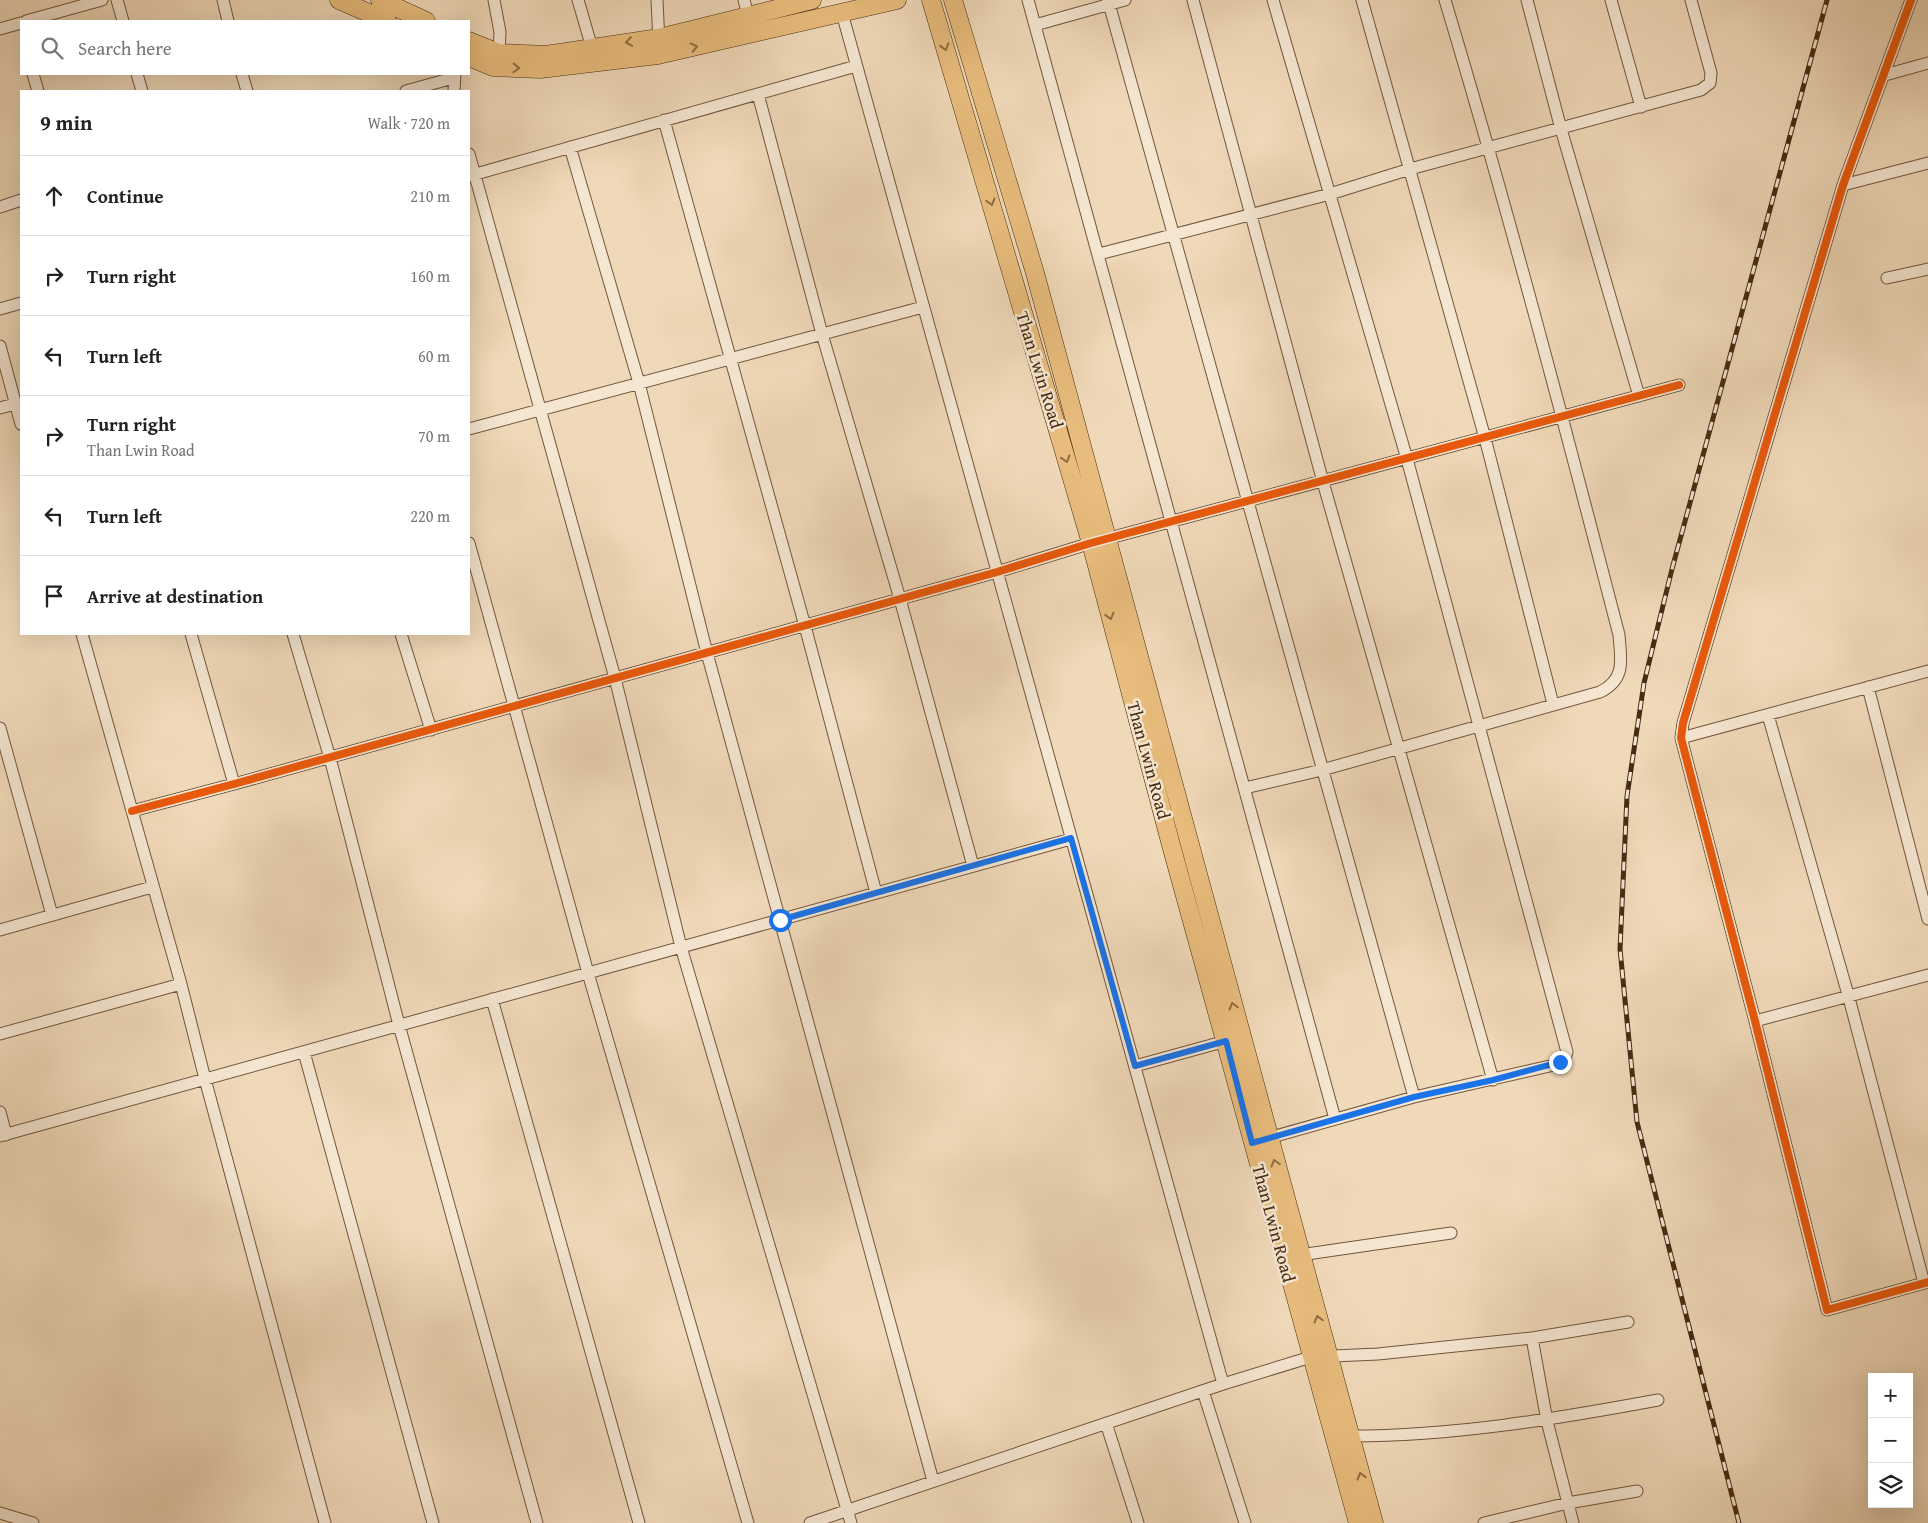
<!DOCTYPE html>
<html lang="en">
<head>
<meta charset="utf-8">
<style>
  :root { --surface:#fff; --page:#f6f6f6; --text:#222; --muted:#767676; --line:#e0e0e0 }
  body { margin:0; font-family:"Gentium Book Plus",serif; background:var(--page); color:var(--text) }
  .controls { position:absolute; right:15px; bottom:15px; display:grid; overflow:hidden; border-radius:0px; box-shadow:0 5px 20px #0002 }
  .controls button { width:45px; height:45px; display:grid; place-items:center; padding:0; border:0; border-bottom:1px solid var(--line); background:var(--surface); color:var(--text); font:25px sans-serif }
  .stop { position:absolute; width:15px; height:15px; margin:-11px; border:4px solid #1a73e8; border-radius:50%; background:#fff }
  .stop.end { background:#1a73e8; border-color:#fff; box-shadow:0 1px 5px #0008 }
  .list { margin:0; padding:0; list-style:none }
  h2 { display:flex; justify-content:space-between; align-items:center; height:65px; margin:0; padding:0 20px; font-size:21px }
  h2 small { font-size:16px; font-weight:400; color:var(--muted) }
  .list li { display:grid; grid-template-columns:32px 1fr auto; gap:15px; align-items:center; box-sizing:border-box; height:80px; padding:0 20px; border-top:1px solid var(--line) }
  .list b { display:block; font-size:19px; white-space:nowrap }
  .list p { margin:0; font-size:16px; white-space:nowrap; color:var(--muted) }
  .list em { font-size:16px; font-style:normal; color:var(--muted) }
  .icon { flex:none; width:28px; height:28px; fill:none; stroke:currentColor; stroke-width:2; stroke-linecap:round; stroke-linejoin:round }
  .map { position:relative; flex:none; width:1928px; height:1523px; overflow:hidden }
  .search { position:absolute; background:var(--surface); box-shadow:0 5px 20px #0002; left:20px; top:20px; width:450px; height:55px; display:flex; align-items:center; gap:12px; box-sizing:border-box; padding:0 18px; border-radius:0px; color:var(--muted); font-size:19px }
  .panel { position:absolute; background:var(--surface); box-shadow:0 5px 20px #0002; left:20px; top:90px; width:450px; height:545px; border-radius:0px }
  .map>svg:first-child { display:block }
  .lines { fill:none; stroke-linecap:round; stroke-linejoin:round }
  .street-casing { stroke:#71563c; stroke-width:13 }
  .primary-casing { stroke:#472b12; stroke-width:19 }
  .street { stroke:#f5e6d2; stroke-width:11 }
  .primary { stroke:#e8bc7c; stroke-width:18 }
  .rail-casing { stroke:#472b12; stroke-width:5 }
  .rail { stroke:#f5e6d2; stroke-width:3; stroke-dasharray:9; stroke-linecap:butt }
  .cycleway-casing { stroke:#f5e6d2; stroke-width:11 }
  .cycleway { stroke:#e8590c; stroke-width:8 }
  .oneway { stroke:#8f6c42 }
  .route { stroke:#1a73e8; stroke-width:6 }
  .labels { text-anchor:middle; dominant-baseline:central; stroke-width:5; stroke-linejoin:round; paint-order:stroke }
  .street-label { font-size:18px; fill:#472b12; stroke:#f5e6d2 }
</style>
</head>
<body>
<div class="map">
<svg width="1928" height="1523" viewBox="0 0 1928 1523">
  <rect width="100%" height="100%" fill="#f0d9b9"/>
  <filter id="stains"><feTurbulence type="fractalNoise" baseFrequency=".004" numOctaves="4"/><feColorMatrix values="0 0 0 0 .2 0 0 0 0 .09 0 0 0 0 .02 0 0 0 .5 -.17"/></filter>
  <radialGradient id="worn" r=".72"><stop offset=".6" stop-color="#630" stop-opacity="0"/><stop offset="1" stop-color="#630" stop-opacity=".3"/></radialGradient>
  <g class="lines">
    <g class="street-casing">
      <path id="street" d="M117 0 123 21
        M223 0 228 21
        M494 0 500 32 499 53
        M578 0 592 48
        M657 0 659 43
        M744 0 748 16
        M1028 0 1335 1119
        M1108 0 1414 1097
        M1193 0 1323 482 1493 1080
        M1362 0 1485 438 1553 704
        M1527 0 1561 129 1639 396
        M1611 0 1641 107
        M1911 0 1843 185 1683 723 1681 738 1755 1021 1827 1310 1928 1282
        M842 13 1223 1384
        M26 21 102 0
        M1035 25 1125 0
        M0 29 21 23
        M33 74 38 91
        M137 74 142 91
        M242 74 247 91
        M1885 75 1928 63
        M406 91 453 78
        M454 91 455 74
        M758 94 822 334 900 599 973 866
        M664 120 805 626 876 893
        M570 147 639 383 707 653 933 1481
        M469 154 615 678 681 947 851 1523
        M469 176 856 66
        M1843 185 1928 163
        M0 207 21 200
        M1099 254 1330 194 1410 169 1701 90 1710 83 1711 73 1691 0
        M1887 278 1928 269
        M0 309 21 303
        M0 346 21 424
        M0 408 15 404
        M469 429 923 307
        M469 543 588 973 748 1523
        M82 634 181 984 205 1079 325 1523
        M191 634 234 784
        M293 634 330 758 399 1025 537 1523
        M401 634 431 730
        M1868 687 1928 919
        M1768 715 1849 998 1924 1283
        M0 728 52 915
        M1681 738 1928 671
        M1245 788 1322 770 1600 692C1626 679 1621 660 1619 635 1564 422 1508 210 1445 0
        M132 811 234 784 997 572 1091 543 1679 385
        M0 930 152 887
        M492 999 639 1523
        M1755 1021 1928 975
        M0 1034 181 984
        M304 1052 433 1523
        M1135 1066 1226 1041
        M0 1112 6 1135
        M0 1136 1071 839
        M1265 1139 1414 1097 1554 1065 1565 1058 1567 1052 1407 459 1273 0
        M1300 1255 1451 1233
        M1532 1338 1547 1421 1573 1523
        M1203 1391 1245 1523
        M1106 1423 1138 1523
        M1350 1436C1454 1436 1555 1419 1658 1400
        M0 1513 33 1523
        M810 1523 1223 1384 1311 1357 1378 1354 1532 1338 1628 1322
        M1484 1523 1568 1503 1637 1491"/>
    </g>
    <g class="primary-casing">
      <path id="primary" d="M339 0 387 21
        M380 0 426 21
        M931 0 1091 543 1171 845 1358 1523
        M953 0 1035 273 1374 1523
        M469 41 499 53 546 55 659 38 812 0
        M469 57 493 67 540 69 658 55 897 0"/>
    </g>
    <use href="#street" class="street"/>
    <use href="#primary" class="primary"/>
    <g class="rail-casing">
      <path id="rail" d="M1739 1523 1637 1122 1620 949 1627 796 1644 683 1672 569 1827 0"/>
    </g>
    <use href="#rail" class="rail"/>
    <g class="cycleway-casing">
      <path id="cycleway" d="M1911 0 1843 185 1683 723 1681 738 1755 1021 1827 1310 1928 1282
        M132 811 234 784 997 572 1091 543 1679 385"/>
    </g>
    <use href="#cycleway" class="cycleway"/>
  </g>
  <defs><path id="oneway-chevron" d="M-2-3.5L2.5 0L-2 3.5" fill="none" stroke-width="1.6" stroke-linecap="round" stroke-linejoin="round" transform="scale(1.25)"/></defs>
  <g class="oneway">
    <use href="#oneway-chevron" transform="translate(629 42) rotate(172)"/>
    <use href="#oneway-chevron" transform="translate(694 47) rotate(-13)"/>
    <use href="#oneway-chevron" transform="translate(945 47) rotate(73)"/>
    <use href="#oneway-chevron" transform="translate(516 68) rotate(2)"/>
    <use href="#oneway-chevron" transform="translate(991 202) rotate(74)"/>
    <use href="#oneway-chevron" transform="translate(1066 459) rotate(73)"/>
    <use href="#oneway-chevron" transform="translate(1110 616) rotate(75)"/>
    <use href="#oneway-chevron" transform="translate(1233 1006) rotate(-105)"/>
    <use href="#oneway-chevron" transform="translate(1275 1163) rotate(-105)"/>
    <use href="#oneway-chevron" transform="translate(1318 1319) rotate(-105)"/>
    <use href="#oneway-chevron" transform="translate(1361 1476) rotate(-106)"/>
  </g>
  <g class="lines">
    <path class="route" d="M780 920 1071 838 1135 1066 1226 1041 1252 1143 1414 1097 1493 1080 1560 1062"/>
  </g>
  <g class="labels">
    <g class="street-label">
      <text transform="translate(1040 370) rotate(73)">Than Lwin Road</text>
      <text transform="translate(1149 760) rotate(75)">Than Lwin Road</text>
      <text transform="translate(1274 1223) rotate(75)">Than Lwin Road</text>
    </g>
  </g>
  <rect width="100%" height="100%" filter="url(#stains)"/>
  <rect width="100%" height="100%" fill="url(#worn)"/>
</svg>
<div class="controls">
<button>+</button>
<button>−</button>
<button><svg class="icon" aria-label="layers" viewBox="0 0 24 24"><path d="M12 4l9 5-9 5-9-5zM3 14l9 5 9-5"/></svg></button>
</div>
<div class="stop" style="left:780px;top:920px"></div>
<div class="stop end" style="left:1560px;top:1062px"></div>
<div class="search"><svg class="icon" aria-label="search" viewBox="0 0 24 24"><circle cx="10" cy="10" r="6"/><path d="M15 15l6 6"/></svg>Search here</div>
<section class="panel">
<h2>9 min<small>Walk · 720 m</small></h2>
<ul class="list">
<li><svg class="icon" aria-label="ahead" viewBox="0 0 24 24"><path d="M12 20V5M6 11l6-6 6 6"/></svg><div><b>Continue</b></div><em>210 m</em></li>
<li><svg class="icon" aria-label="right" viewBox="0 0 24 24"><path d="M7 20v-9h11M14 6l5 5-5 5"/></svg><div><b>Turn right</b></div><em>160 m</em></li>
<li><svg class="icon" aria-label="left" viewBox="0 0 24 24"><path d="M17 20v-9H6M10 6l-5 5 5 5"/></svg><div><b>Turn left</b></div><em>60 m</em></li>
<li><svg class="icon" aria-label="right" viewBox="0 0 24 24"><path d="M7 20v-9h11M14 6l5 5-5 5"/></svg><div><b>Turn right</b><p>Than Lwin Road</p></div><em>70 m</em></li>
<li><svg class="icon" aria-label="left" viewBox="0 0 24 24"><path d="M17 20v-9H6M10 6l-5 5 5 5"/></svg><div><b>Turn left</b></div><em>220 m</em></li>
<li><svg class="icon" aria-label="arrive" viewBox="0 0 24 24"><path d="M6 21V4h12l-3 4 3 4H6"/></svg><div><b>Arrive at destination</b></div></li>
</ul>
</section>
</div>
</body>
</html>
